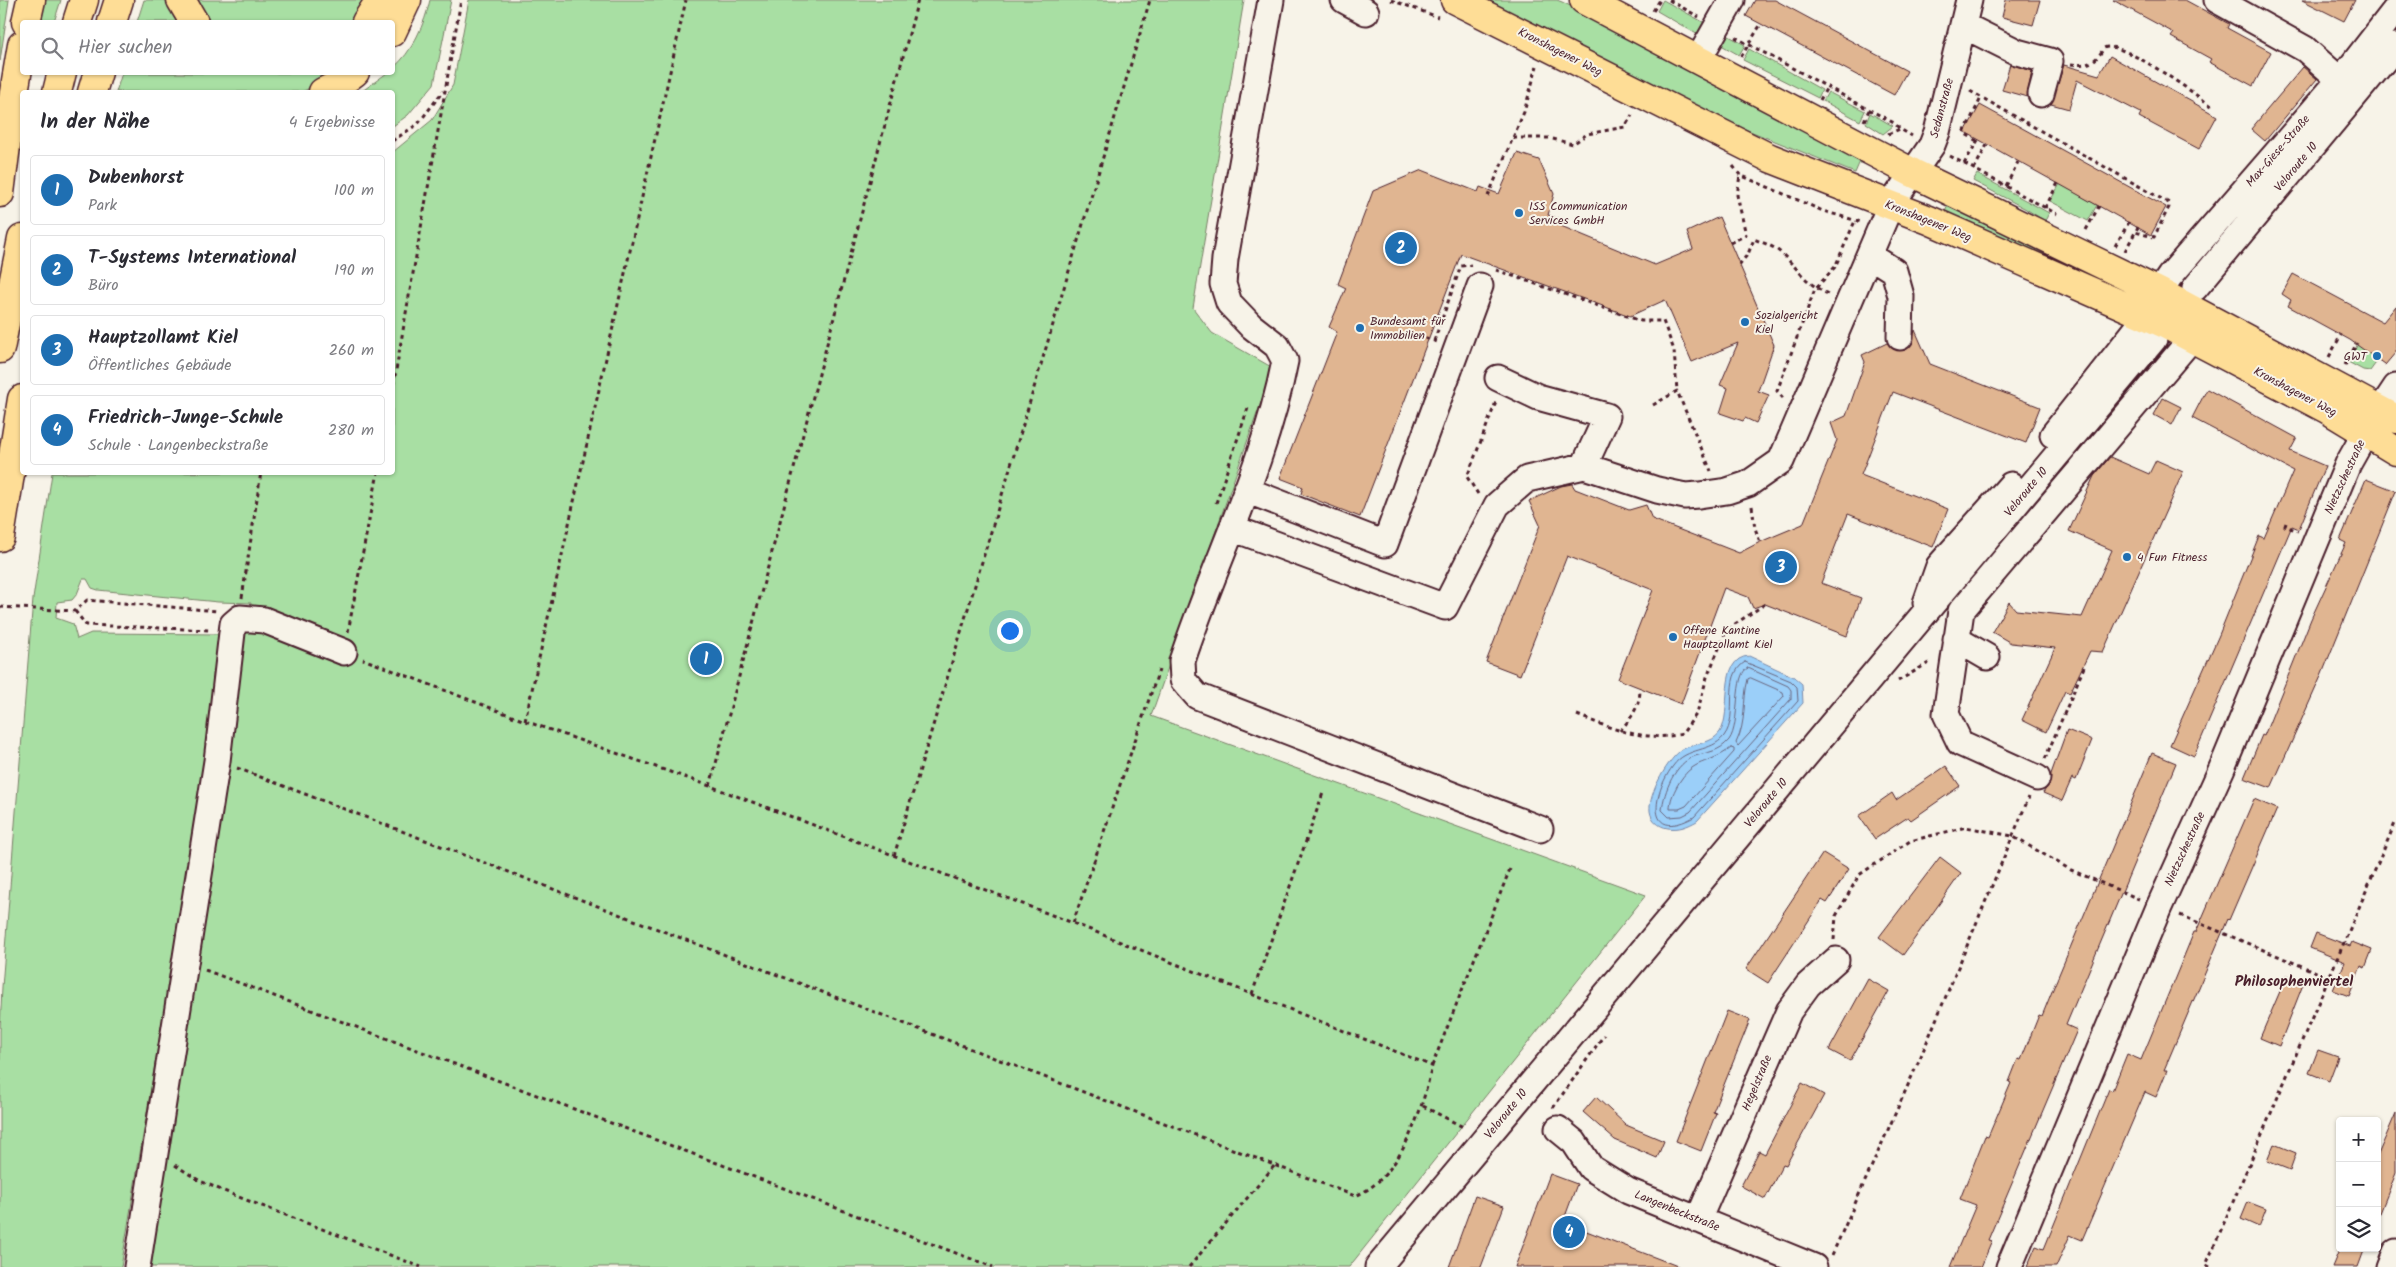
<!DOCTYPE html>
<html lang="de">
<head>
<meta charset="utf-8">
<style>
  :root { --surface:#fff; --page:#f7f7f7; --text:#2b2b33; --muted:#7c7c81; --line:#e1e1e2; --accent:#1f6fb2 }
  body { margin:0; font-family:Kalam,sans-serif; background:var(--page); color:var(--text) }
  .controls { position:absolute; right:15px; bottom:15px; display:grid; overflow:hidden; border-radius:5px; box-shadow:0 1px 4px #0004 }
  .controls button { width:45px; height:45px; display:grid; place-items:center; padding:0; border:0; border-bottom:1px solid var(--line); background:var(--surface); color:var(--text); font:25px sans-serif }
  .you { position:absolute; left:1009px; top:630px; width:18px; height:18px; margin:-12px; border:4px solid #fff; border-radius:50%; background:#1a73e8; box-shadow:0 0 0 8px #1a73e833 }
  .badge { display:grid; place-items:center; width:32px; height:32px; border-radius:50%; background:var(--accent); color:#fff; font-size:16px; font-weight:700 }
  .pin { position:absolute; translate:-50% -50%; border:2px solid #fff; box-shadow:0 1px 5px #0006 }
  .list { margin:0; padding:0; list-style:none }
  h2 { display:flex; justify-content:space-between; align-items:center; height:65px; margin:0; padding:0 20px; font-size:21px }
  h2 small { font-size:16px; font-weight:400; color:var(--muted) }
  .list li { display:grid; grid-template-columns:32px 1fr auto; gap:15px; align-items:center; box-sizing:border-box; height:70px; margin:0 10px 10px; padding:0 10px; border:1px solid var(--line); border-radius:5px }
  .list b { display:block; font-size:19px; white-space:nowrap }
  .list p { margin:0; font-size:16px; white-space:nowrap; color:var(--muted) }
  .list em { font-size:16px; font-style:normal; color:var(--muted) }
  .icon { flex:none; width:28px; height:28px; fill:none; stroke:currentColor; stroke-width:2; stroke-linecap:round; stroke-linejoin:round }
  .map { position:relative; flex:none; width:2396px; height:1267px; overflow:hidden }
  .search { position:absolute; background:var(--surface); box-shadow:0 1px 4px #0004; left:20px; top:20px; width:375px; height:55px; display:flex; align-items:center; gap:12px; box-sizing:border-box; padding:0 18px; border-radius:5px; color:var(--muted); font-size:19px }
  .panel { position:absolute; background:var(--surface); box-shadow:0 1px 4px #0004; left:20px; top:90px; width:375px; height:385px; border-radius:5px }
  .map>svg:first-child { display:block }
  .green { fill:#a8dfa3; stroke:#797f67 }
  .water { fill:#9bcff9; stroke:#7b89a7 }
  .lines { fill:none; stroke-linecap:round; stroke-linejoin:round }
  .shore { stroke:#6a657d; stroke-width:1 }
  .building { fill:#e0b591; stroke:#4a1f2b }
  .minor-casing { stroke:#4a1f2b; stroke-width:29 }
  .major-casing { stroke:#4a1f2b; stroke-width:31 }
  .highway-casing { stroke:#4a1f2b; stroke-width:31 }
  .path { stroke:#4a1f2b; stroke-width:3; stroke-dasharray:4 4; stroke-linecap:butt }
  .minor { stroke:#f7f3e8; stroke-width:25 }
  .major { stroke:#fedd96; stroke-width:28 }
  .highway { stroke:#fedd96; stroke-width:28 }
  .poi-dot { fill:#1f6fb2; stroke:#f7f3e8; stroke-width:2 }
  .labels { text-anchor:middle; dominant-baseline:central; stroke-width:4; stroke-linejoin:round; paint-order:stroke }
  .street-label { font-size:12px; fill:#4a1f2b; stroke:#f7f3e8 }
  .poi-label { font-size:12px; fill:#4a1f2b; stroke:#f7f3e8; text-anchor:start }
  .quarter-label { font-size:15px; font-weight:bold; fill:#4a1f2b; stroke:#f7f3e8 }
</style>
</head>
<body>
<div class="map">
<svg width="2396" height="1267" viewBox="0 0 2396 1267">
  <rect width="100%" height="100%" fill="#f7f3e8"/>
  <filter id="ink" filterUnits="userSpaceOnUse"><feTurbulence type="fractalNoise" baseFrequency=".02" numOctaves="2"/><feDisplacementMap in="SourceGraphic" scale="10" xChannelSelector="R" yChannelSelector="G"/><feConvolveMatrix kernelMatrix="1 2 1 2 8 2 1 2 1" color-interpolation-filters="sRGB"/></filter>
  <g filter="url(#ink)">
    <path class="green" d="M0 0H9L0 61Z
      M39 0H61L54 22H35Z
      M144 0H172L185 22H137Z
      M189 0H371L356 22H205Z
      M430 0H451L434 84 408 115 393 126 392 92H361L387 73 392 72 393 68C412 53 425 23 430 0Z
      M469 0H1244L1193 308 1212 333 1273 368 1151 716 1646 895 1349 1267H150L171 1089 221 772 251 603 218 602 98 590 92 588 87 579H83L77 594 72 600 57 602 56 618 73 624 77 639 91 633 221 634 206 760 121 1267H0V1031L2 987 33 599 52 473 392 472 393 152 432 120 453 85Z
      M1485 0H1557L1562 2 1600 20 1861 159 1855 173 1697 110Z
      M1663 0 1714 28 1707 40 1657 11Z
      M1722 32 1745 45 1739 55 1716 42Z
      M1749 49 1822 90 1818 98 1743 60Z
      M122 73H338L302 92H116Z
      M1828 92 1865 111 1860 121 1823 101Z
      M1870 113 1893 126 1883 134 1866 123Z
      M1977 174 2049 213 2045 221 2026 209 1973 181Z
      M2060 184 2097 205 2088 221 2050 201Z
      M1950 202 2168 305 2162 313 1942 217Z
      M2358 344 2378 360 2370 371 2363 370 2348 362Z"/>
    <path class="water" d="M1749 656 1794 677 1802 684 1803 703 1697 821C1688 826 1679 830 1668 828 1659 827 1651 820 1650 811 1648 794 1669 757 1683 749 1695 743 1712 744 1720 732 1733 713 1717 658 1749 656Z"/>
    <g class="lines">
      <path class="shore" d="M1745 662 1791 681 1797 687 1798 701 1694 817C1644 844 1653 792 1673 766 1687 746 1711 753 1724 736 1740 715 1721 677 1745 662Z
        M1748 668 1788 686 1791 690V699L1690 812 1682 816 1669 817 1662 810C1664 791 1675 763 1695 756 1708 752 1719 752 1729 740 1741 724 1733 673 1748 668Z
        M1751 678 1783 692 1784 696 1738 746 1736 743C1747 721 1742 702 1748 679Z
        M1731 748 1734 749V752L1686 806 1679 809H1670C1670 800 1673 794 1677 786 1693 757 1708 766 1731 748Z"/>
    </g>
    <path class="building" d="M1755 0H1775L1907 71 1894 95 1746 16Z
      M2006 0H2040L2033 25 2002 17Z
      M2113 0H2185L2229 24 2227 28 2271 52 2253 86 2209 62 2211 59 2171 37 2174 33Z
      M2302 0H2355L2344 21Z
      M2110 56 2217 116 2199 149 2139 117 2141 113 2077 80 2069 109 2051 104 2064 65 2099 75Z
      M2010 64 2032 71 2027 97 2002 90Z
      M2303 67 2317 79 2265 141 2251 129Z
      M1980 105 2166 207 2151 235 1965 132Z
      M1517 153 1539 160 1554 194 1548 215 1563 220 1561 226 1655 265 1693 249 1687 232 1719 217 1774 345 1758 391 1769 395 1756 423 1745 418 1743 421 1720 413 1728 388 1720 385 1738 343 1692 362 1665 300 1630 316 1461 254 1360 517 1301 494 1303 487 1280 478 1337 332 1329 327 1346 288 1338 284 1373 191 1422 170 1478 192 1480 187 1499 194Z
      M2293 274 2383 322 2396 306V352L2385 365 2350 340 2288 306 2291 300 2282 294Z
      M1915 330 1930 364 2040 407 2026 443 1893 392 1861 475 1948 509 1933 547 1848 514 1821 583 1861 598 1847 636 1765 604 1753 608 1748 597 1724 588 1681 704 1618 679 1653 590 1567 556 1520 675 1486 662 1540 525 1529 501 1561 486 1572 484 1575 489 1629 510 1646 505 1652 519 1739 553 1760 542 1803 524 1837 440 1831 423 1846 416 1865 362 1862 355 1887 343 1893 349 1906 350 1912 344Z
      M2207 389 2297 438 2290 451 2325 466 2299 529 2292 526 2194 756 2170 745 2219 635 2259 536 2264 538 2293 471 2192 418Z
      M2163 398 2181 407 2172 425 2154 415Z
      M2110 457 2149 474 2156 460 2183 472 2103 652 2090 651 2070 693 2065 691 2046 732 2022 720 2055 648 2011 643 1992 632 2009 602 2016 610 2082 617 2112 550 2069 531 2094 476Z
      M2366 479 2396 491 2322 674 2271 788 2244 778 2262 735 2264 736 2311 619 2346 543 2340 540Z
      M2067 730 2092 740 2076 780 2072 778 2062 801 2043 793 2050 783 2051 774Z
      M2152 753 2176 763 2066 1025 2077 1030 1988 1240 1992 1241 1981 1267H1950L1976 1205 1960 1199 1985 1136 1988 1137 2011 1083 2009 1082 2018 1059 2021 1060 2039 1015 2042 1016 2055 984Z
      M1946 766 1960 786 1911 820 1908 817 1875 839 1859 816 1892 793 1896 800Z
      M2254 799 2277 809 2229 920 2228 919 2164 1070H2167L2156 1097 2145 1092 2082 1240 2070 1235 2056 1267H2027L2036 1246 2044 1249 2109 1089 2112 1091 2127 1054 2141 1060 2194 932H2196Z
      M1823 853 1849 869 1827 903 1822 900 1768 983 1746 969Z
      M1940 857 1961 873 1903 955 1879 937Z
      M2316 933 2350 946 2352 942 2372 950 2365 968 2361 966 2349 996 2333 990 2345 962 2310 948Z
      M2287 975 2304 982 2279 1046 2260 1038Z
      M1868 979 1889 991 1850 1061 1829 1050Z
      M1727 1011 1750 1020 1713 1112 1716 1113 1701 1151 1676 1141Z
      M2318 1050 2338 1057 2329 1081 2309 1073Z
      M1802 1083 1824 1095 1786 1165 1783 1164 1765 1199 1741 1186 1759 1151 1765 1154Z
      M1596 1097 1626 1125 1664 1141 1657 1158 1615 1140 1583 1112Z
      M2396 1113V1173L2378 1218 2377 1157Z
      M2274 1144 2296 1153 2290 1170 2267 1161Z
      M1550 1174 1577 1184 1563 1222 1680 1267H1515Z
      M1475 1196 1504 1206 1481 1267H1449Z
      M2248 1202 2266 1209 2259 1227 2241 1219Z
      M2340 1248H2365L2358 1267H2332Z"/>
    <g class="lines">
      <g class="minor-casing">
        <path id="minor" d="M1271 0 1225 259 1223 284 1229 303 1250 325 1277 346 1285 361C1265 465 1215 561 1182 661L1183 680 1197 696 1540 829
          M1344 0 1366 12
          M2217 0 2305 49 2340 80
          M1963 25 2017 52 2050 61 2041 94
          M1698 60 1732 0
          M1869 255 1894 271 1901 296 1900 337
          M2195 288 2396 46
          M2159 292 2170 276 2351 67 2396 9
          M1498 378 1538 397 1607 416 1584 466
          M2053 435 2147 316
          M1246 490 1385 544 1480 286
          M1232 528 1445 607 1497 505 1527 479 1584 466 1657 490 1685 496 1699 495 1727 491 1748 484 1781 461 1890 206 1932 145 1937 132 1969 0
          M1926 603 1939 566 2011 485
          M1956 639 1987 657
          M2037 778 1960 743 1946 714 1961 611 2192 338
          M1558 1129 1574 1142 1591 1168 1628 1191 1814 1267
          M1698 1220 1789 1011 1808 985 1836 960
          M137 1267 217 761 233 624 240 618 264 620 344 652
          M1378 1267 2154 339
          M2009 1267 2159 907 2222 768 2348 464 2366 432 2396 387
          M2390 1267 2396 1252"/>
      </g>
      <g class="major-casing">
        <path id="major" d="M1455 0 1770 158 1929 220 2165 324 2327 409 2396 451
          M1584 0 1913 173 2159 292 2396 419"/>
      </g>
      <g class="highway-casing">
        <path id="highway" d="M181 0 194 22
          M26 22 31 0
          M77 22 84 0
          M112 22 119 0
          M366 22 380 0
          M392 32 407 0
          M57 92 62 72
          M92 92 98 72
          M323 92 339 84 355 72
          M0 193 9 122 22 45
          M0 349 22 239
          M0 537 22 399"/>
      </g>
      <path class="path" d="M1391 0 1438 17
        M1669 0 1699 17
        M1653 11 1660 0
        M1735 37 1894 123 1900 129
        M1741 57 1761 24
        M2071 64C2088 66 2095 63 2104 48 2121 39 2196 95 2213 107
        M1970 91 2169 203V207L2154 237 2135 232
        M1820 100 1827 87
        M1864 121 1869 110
        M1888 134 1900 129 1912 136
        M1513 138H1549L1573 144 1587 134 1625 127 1632 115
        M392 141 418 124 443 91
        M1977 141 1964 133 1981 98
        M1950 156 2057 214
        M1964 164 1978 140
        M1733 166 1740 175 1823 211 1861 222
        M1974 169 1987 145
        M2006 186 2018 162
        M1488 196 1524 112 1537 66
        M2045 208 2058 183
        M2086 230 2099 206
        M1730 243 1746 235 1737 195 1740 175
        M2115 246 2129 222
        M2125 251 2138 227
        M1739 265 1748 254 1754 239C1761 242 1770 245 1776 249 1796 264 1803 283 1828 294
        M1496 270 1641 321H1663L1674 350 1677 391
        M1418 335 1437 342
        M1434 341 1461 266 1471 265
        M2329 357 2341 335
        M2345 365 2357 343
        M392 393 461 0
        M1783 398 1777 391 1815 289 1835 267 1855 221
        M1653 405 1677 391 1711 471
        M1478 494 1467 477 1496 402
        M1216 503 1249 405
        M1752 506 1755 528 1760 542
        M2286 523 2285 526 2298 531
        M242 598 261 472
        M0 607 75 611 87 600 218 611
        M75 611 86 625 211 630
        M348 632 378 472
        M1898 681 1932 661
        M1577 715C1612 729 1645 742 1682 734L1697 713 1707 677 1725 634 1735 624 1765 604
        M525 721 686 0
        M1620 731C1631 718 1640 707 1640 689
        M2045 759 2084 667
        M237 768 1355 1196C1401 1178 1422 1111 1432 1066L1073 923 710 786 525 721 363 659
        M710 786 918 0
        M894 856 1150 0
        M2180 915 2328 977
        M1073 923 1159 670
        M1834 940 1836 916 1859 875 1910 841 1966 827 2012 836 2071 870 2139 899
        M205 970 993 1267
        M1252 994 1323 793
        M1432 1066 1510 869
        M1423 1106 1465 1128
        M1553 1108 1604 1035
        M175 1165 200 1181 236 1196 421 1267
        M1832 1255 1921 1056 2029 797
        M1189 1267 1275 1165
        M2210 1267 2206 1265 2396 821"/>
      <use href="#minor" class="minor"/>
      <use href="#major" class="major"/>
      <use href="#highway" class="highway"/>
    </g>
  </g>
  <g class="poi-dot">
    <circle cx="1519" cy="213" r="5"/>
    <circle cx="1745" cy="322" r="5"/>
    <circle cx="1360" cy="328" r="5"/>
    <circle cx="2377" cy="356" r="5"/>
    <circle cx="2127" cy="557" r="5"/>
    <circle cx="1673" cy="637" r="5"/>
  </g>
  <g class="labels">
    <g class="street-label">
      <text transform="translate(1560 52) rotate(27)">Kronshagener Weg</text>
      <text transform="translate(1942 108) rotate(-75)">Sedanstraße</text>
      <text transform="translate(2278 151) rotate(-49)">Max-Giese-Straße</text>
      <text transform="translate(2296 167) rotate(-50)">Veloroute 10</text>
      <text transform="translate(1928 221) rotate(22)">Kronshagener Weg</text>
      <text transform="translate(2295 392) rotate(28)">Kronshagener Weg</text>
      <text transform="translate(2345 477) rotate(-65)">Nietzschestraße</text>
      <text transform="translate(2026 492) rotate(-50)">Veloroute 10</text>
      <text transform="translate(1766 803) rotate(-50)">Veloroute 10</text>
      <text transform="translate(2185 849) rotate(-65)">Nietzschestraße</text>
      <text transform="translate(1757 1083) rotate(-67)">Hegelstraße</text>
      <text transform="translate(1506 1114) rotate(-51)">Veloroute 10</text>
      <text transform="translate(1677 1211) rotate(22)">Langenbeckstraße</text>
    </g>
    <g class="poi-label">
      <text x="1529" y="206">ISS Communication<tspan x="1529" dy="14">Services GmbH</tspan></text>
      <text x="1755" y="315">Sozialgericht<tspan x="1755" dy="14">Kiel</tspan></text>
      <text x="1370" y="321">Bundesamt für<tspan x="1370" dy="14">Immobilien</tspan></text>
      <text x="2367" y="356" text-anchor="end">GWT</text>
      <text x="2137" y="557">4 Fun Fitness</text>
      <text x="1683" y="630">Offene Kantine<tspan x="1683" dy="14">Hauptzollamt Kiel</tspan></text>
    </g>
    <g class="quarter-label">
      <text x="2294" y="982">Philosophenviertel</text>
    </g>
  </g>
</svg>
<div class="controls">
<button>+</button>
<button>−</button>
<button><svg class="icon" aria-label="layers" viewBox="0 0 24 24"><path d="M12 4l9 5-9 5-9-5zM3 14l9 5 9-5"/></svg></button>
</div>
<div class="you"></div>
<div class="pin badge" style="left:706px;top:659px">1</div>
<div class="pin badge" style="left:1401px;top:248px">2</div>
<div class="pin badge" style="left:1781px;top:567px">3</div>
<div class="pin badge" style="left:1569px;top:1232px">4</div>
<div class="search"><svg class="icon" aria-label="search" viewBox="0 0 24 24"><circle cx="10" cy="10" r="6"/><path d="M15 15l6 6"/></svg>Hier suchen</div>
<section class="panel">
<h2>In der Nähe<small>4 Ergebnisse</small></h2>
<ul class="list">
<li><span class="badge">1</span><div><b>Dubenhorst</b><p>Park</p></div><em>100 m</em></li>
<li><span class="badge">2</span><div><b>T-Systems International</b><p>Büro</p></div><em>190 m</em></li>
<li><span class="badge">3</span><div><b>Hauptzollamt Kiel</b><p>Öffentliches Gebäude</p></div><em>260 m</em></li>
<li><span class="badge">4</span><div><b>Friedrich-Junge-Schule</b><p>Schule · Langenbeckstraße</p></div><em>280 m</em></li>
</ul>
</section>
</div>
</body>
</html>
